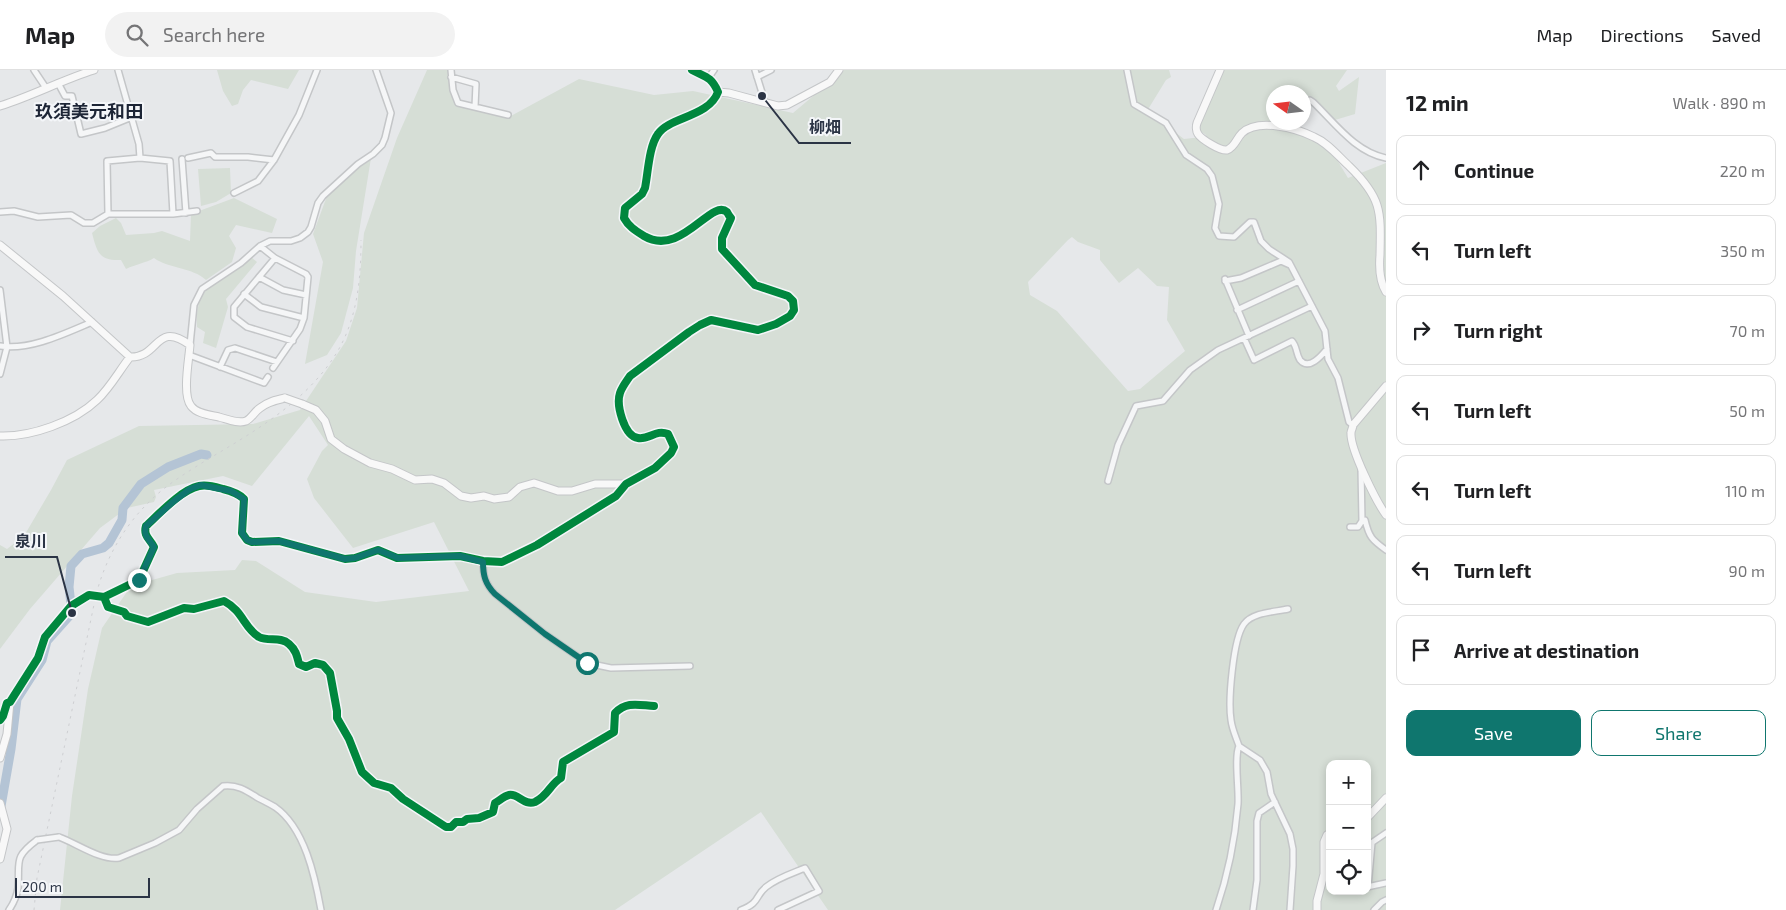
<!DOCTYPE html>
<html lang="en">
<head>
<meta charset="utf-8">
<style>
  :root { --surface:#fff; --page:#f2f2f2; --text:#202124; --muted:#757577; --line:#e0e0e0; --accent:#0f766e }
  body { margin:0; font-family:"Exo 2","Noto Sans JP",sans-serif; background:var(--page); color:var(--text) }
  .controls { position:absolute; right:15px; bottom:15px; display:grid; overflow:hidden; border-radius:10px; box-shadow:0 2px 8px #0003 }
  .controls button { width:45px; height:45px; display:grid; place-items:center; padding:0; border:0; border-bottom:1px solid var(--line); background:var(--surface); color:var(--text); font:25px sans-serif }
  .compass { position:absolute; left:1266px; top:15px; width:45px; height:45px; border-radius:50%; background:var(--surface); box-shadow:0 2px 8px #0003; rotate:284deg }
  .scale { position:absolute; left:15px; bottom:12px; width:135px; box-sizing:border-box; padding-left:5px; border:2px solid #2b3445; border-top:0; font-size:14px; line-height:18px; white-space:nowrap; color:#2b3445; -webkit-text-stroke:4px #f4f6f9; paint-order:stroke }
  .stop { position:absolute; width:15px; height:15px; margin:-11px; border:4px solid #0f766e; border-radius:50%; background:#fff }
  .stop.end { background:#0f766e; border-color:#fff; box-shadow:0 1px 5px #0008 }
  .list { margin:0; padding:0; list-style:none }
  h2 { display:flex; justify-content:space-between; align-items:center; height:65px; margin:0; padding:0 20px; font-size:21px }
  h2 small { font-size:16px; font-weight:400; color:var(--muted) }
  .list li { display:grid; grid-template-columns:32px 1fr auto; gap:15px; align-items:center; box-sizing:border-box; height:70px; margin:0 10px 10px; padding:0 10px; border:1px solid var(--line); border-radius:10px }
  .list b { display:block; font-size:19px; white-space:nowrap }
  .list em { font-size:16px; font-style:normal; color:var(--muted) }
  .actions { display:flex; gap:10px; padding:15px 20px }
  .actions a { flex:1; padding:11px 0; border:1px solid var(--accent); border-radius:10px; text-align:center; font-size:18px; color:var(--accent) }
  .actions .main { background:var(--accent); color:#fff }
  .icon { flex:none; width:28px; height:28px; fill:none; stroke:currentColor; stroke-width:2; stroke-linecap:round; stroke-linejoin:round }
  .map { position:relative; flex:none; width:1386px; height:840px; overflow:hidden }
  header { display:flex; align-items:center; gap:30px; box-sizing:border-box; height:70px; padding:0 25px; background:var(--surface); border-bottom:1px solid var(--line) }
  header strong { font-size:24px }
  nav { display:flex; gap:28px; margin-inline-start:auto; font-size:18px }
  .search { width:350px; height:45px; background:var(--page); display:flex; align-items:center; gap:12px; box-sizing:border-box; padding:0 18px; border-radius:28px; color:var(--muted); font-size:19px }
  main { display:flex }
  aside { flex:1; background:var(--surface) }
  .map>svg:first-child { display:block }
  .green { fill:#d6ded6; fill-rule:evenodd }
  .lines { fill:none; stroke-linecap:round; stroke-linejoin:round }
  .river { stroke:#b4c4d5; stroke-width:9 }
  .street-casing { stroke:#c4c6c8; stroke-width:8 }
  .secondary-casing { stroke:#c4c6c8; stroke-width:9 }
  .street { stroke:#f5f6f7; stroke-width:5 }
  .secondary { stroke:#f8f8f8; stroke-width:7 }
  .rail { stroke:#cecfd2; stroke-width:1; stroke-dasharray:2.5 5; stroke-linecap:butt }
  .street-bridge-casing { stroke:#c4c6c8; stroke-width:8; stroke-linecap:butt }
  .secondary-bridge-casing { stroke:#c4c6c8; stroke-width:9; stroke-linecap:butt }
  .street-bridge { stroke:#f5f6f7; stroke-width:5 }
  .secondary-bridge { stroke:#f8f8f8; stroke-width:7 }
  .cycleway-casing { stroke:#f4f6f9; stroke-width:11 }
  .cycleway { stroke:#00873e; stroke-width:8 }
  .route { stroke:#0f766e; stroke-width:6 }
  .labels { text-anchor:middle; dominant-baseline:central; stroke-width:4; stroke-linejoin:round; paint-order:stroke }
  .quarter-label { font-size:18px; font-weight:bold; fill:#1d2536; stroke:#f4f6f9 }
  .leader { fill:none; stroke:#2b3445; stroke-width:2 }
  .callout-dot { fill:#2b3445; stroke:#f4f6f9; stroke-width:2 }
  .callout-label { font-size:16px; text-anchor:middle; font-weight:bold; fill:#2b3445; stroke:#f4f6f9; stroke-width:4; stroke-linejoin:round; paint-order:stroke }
</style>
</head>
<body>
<header>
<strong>Map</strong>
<div class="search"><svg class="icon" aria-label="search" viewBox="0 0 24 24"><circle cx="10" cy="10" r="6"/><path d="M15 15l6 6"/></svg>Search here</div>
<nav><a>Map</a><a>Directions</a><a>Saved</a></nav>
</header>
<main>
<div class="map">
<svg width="1386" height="840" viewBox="0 0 1386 840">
  <rect width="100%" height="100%" fill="#e6e8ea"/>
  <path class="green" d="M217 0H299L288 19 251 10 243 20 238 34 232 36 223 21Z
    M427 0H450L457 35 509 47 579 9 654 25 693 21 793 43 844 0H1169L1171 7 1166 10 1147 41 1184 69 1202 67 1207 71 1206 65 1196 58 1220 0H1347L1336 16 1339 21 1359 7 1355 44 1335 50 1307 25 1304 28V22H1274L1273 52 1271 55 1248 56 1225 81 1237 77 1250 59 1286 58 1330 78 1348 108 1386 93V840H828L761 742 615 840H60L72 726 88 619 102 558 131 516 177 503 235 500 242 490 256 491 305 522 376 532 469 521 434 452 353 478 314 428 307 409 322 381 328 375 309 346 252 416 223 406 154 420 156 427 154 432 127 438 100 458 30 539 0 579V475L7 479 24 466 51 420 67 390 139 356 253 354 300 340 346 271 357 238 364 163 397 68ZM1072 167 1078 172 1100 180V190L1119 213 1138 198 1157 216 1169 217 1167 250 1185 281 1140 319 1128 321 1057 241 1030 225 1028 212 1068 170ZM1330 694H1367V821H1330Z
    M371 88 356 181 353 218 341 263 327 285 305 294 323 192 313 164 327 126 350 104Z
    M230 98 231 123 216 132 201 136 198 99Z
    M234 128 277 149 272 163 236 155 229 166 236 178 232 192 206 210C192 197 169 199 154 188 146 193 136 194 126 199L121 190C99 191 97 182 92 163L100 156 116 148 121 153 126 165 154 163 162 161 190 171 191 144Z
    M251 187 257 192 226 229 228 237 216 278 203 273 205 262 197 257C195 208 222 215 251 187Z"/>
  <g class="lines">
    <path class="river" d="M0 742 11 679 17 629 42 590 47 571 72 543 69 517 71 496 82 484 103 478 109 473 122 450 123 438 141 414 168 397 201 384 207 385"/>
    <g class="street-casing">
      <path id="street" d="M34 0 46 18
        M118 0 139 74 140 88
        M451 0 453 20 458 33 508 45
        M755 0 764 29 762 32
        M1127 0 1134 34 1166 53 1186 85 1207 99 1212 106 1219 134 1215 158 1219 166 1234 167 1250 152H1254L1261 171 1269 179 1289 192 1325 261 1328 289 1338 308 1349 352 1353 355
        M451 7 476 14 475 37
        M709 7 714 0
        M757 7 771 0
        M58 13 65 26H72L81 64 105 58 132 47
        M1304 33 1310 30 1313 32C1335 53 1355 82 1386 88
        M188 88 211 83 215 87H248L274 90
        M182 89 186 143
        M234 123 258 111 274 90 299 45 317 0
        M0 142 14 141 38 147 71 145 84 153H93L108 144H173L197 141
        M108 144 107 91 140 88 170 91 173 144
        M260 176 275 188 306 204 308 207 304 248 300 259 273 298
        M275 188 234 237V247L247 257 293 271
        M259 207 283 220 306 225
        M1225 209 1249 266
        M1225 211 1241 208 1281 191 1290 195
        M0 220 7 277 0 304
        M244 224 261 237 304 248
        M1237 240 1299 211
        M1244 268 1254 290 1292 271C1297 276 1296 284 1300 290 1309 301 1322 285 1327 279
        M190 275 194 235 202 219 241 193 260 176 270 171H291L300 168 308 162 311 157 318 133 323 126 358 94 373 84 382 75 385 68 391 43 376 0
        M0 276C29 281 66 263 92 252
        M189 285 264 313 268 307
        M220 297 228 280 235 278 277 292
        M1108 411 1118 375 1136 336 1163 331 1190 300 1218 280 1312 236
        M1362 451 1365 450C1369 467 1372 470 1386 480
        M1350 457H1358L1362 451 1361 399
        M483 491C483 505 485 514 495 524L545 564 587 593 611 598 690 596
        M104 527 108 537 124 542 127 546 148 552 184 538 194 539 224 531C243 541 244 558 259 567 269 572 280 566 289 574 296 580 297 586 299 594L306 597 315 593 323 595 330 603 337 641V648L349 669 362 702 374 713 391 718 403 729 446 757H451L456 752H463L467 749 479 748 493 742 495 733C499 731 504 726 509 725 518 723 524 736 535 732 548 726 551 713 561 708L563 692 614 662 615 643C627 631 638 635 654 636
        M0 650 3 646 7 633 10 632
        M1239 676 1260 690 1267 702 1271 724 1290 764 1293 779V796L1290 840
        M59 767C76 773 101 791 119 788L155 773 179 760 197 739 223 716C237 714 247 721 258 728 264 731 270 734 275 737 305 758 315 807 321 840
        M1367 776 1386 763
        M1367 817 1386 813
        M1368 817 1372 773
        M1344 821H1346
        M9 840C13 834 17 825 18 818 20 791 13 788 37 770
        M741 840C761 832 754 827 766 817 777 808 793 803 805 798L819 821 778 840
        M1216 840C1228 805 1235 770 1238 734 1239 719 1234 687 1239 676 1236 667 1232 659 1231 650 1228 631 1233 569 1244 554 1253 542 1275 542 1288 539
        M1253 840 1257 810V751L1259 743 1275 732
        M1374 840 1382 832 1386 830"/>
    </g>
    <g class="secondary-casing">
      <path id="secondary" d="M1220 0 1197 53C1196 56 1196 61 1198 64 1201 69 1220 81 1227 80 1235 77 1236 69 1242 63 1258 48 1296 58 1314 67 1328 73 1338 86 1349 96 1382 128 1381 141 1380 185 1379 197 1380 212 1386 222
        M718 22 729 23 778 36 787 35 830 12 839 0
        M0 36C32 26 62 10 94 0
        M0 175 63 226 130 287C160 288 155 250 190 275 189 289 182 325 191 336 197 344 210 345 219 347 227 349 238 354 246 351 252 348 254 342 260 338 267 332 276 330 285 328
        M1386 316 1353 355C1353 358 1351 360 1351 363 1350 379 1376 431 1386 445
        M302 334 316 340 325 351 331 369 344 379 370 393 392 399 415 410 432 409 444 413 461 426 471 428 484 426 494 429 509 427 520 417 534 413 558 421H572L595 414H626
        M0 366C31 367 74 352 97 330 110 318 119 301 130 287
        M0 688 7 664 10 632 38 588 45 567 65 542 77 531 89 525 104 527 139 510 154 477C150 469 143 466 146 456 160 443 181 420 199 416 207 414 216 417 223 419 231 421 238 423 244 429L242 463 247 470 252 472 279 471 345 489 355 488 378 480 397 488 460 486 483 491 502 492 537 475 616 426 626 414 655 398 671 383 674 377 668 364C656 359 649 370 638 368 624 366 616 335 620 323 622 317 626 312 630 306L689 262 700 255 711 250 758 260 776 254 790 246 794 240 793 231 788 226 755 215 722 179V168L731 148C729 146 728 144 727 142 711 128 681 188 644 166 636 161 629 157 624 148L625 138 642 124 645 118C648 103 649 76 658 64 669 47 709 47 718 22 711 6 705 7 692 0
        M0 733 7 759 0 789
        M1367 748 1386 728
        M1317 840V831L1324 804V772L1327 765 1330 763"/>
    </g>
    <use href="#street" class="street"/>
    <use href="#secondary" class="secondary"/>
    <path class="rail" d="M34 840 37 808 96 525C105 490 123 457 150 431 166 415 186 403 205 391 252 363 303 334 334 287 357 252 361 211 361 170"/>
    <g class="street-bridge-casing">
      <path id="street-bridge" d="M37 770 59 767"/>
    </g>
    <g class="secondary-bridge-casing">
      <path id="secondary-bridge" d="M285 328 302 334"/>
    </g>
    <use href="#street-bridge" class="street-bridge"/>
    <use href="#secondary-bridge" class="secondary-bridge"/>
    <g class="cycleway-casing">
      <path id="cycleway" d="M104 527 108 537 124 542 127 546 148 552 184 538 194 539 224 531C243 541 244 558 259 567 269 572 280 566 289 574 296 580 297 586 299 594L306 597 315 593 323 595 330 603 337 641V648L349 669 362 702 374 713 391 718 403 729 446 757H451L456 752H463L467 749 479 748 493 742 495 733C499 731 504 726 509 725 518 723 524 736 535 732 548 726 551 713 561 708L563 692 614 662 615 643C627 631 638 635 654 636
        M0 650 3 646 7 633 10 632 38 588 45 567 71 536 89 525 104 527 139 510 154 477C150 469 143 466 146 456 160 443 181 420 199 416 207 414 216 417 223 419 231 421 238 423 244 429L242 463 247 470 252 472 279 471 345 489 355 488 378 480 397 488 460 486 483 491 502 492 537 475 616 426 626 414 655 398 671 383 674 377 668 364C656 359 649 370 638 368 624 366 616 335 620 323 622 317 626 312 630 306L689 262 700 255 711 250 758 260 776 254 790 246 794 240 793 231 788 226 755 215 722 179V168L731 148C729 146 728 144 727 142 711 128 681 188 644 166 636 161 629 157 624 148L625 138 642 124 645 118C648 103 649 76 658 64 669 47 709 47 718 22 711 6 705 7 692 0"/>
    </g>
    <use href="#cycleway" class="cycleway"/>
  </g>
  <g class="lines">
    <path class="route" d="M139 510 154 477C149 469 143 466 146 456L174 431 190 419 201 415 231 421 244 429 242 463 247 470 252 472 279 471 345 489 355 488 378 480 398 488 460 486 483 492C483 505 485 514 495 524L545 564 587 593"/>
  </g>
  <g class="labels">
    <g class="quarter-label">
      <text x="89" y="41">玖須美元和田</text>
    </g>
  </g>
  <path class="leader" d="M762 26L799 73H851M72 543L57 487H5"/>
  <g class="callout-dot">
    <circle cx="762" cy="26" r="5"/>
    <circle cx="72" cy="543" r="5"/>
  </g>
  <g class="callout-label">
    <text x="825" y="63">柳畑</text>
    <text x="31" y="477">泉川</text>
  </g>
</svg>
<div class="controls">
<button>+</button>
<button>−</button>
<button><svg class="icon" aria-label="locate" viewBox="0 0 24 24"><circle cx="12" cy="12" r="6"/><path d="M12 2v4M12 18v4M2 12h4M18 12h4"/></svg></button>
</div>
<svg class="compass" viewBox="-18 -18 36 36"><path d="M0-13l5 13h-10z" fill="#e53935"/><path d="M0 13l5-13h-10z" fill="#757577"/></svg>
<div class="scale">200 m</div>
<div class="stop" style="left:587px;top:593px"></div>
<div class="stop end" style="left:139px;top:510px"></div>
</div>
<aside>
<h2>12 min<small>Walk · 890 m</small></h2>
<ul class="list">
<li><svg class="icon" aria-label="ahead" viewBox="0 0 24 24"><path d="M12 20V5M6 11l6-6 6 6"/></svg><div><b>Continue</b></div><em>220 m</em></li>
<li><svg class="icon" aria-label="left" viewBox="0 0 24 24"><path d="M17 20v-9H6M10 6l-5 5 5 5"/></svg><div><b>Turn left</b></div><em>350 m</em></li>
<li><svg class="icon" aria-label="right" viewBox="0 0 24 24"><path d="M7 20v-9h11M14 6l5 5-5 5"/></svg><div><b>Turn right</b></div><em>70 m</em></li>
<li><svg class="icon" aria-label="left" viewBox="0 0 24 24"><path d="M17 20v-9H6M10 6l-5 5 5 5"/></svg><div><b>Turn left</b></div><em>50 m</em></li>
<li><svg class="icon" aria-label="left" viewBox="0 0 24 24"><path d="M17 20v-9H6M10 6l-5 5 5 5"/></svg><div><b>Turn left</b></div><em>110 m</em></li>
<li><svg class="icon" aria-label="left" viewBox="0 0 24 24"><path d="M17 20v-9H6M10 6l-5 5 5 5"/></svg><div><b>Turn left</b></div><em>90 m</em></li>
<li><svg class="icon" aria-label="arrive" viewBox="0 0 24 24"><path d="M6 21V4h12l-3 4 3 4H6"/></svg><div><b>Arrive at destination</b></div></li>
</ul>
<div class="actions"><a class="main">Save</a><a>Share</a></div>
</aside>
</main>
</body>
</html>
